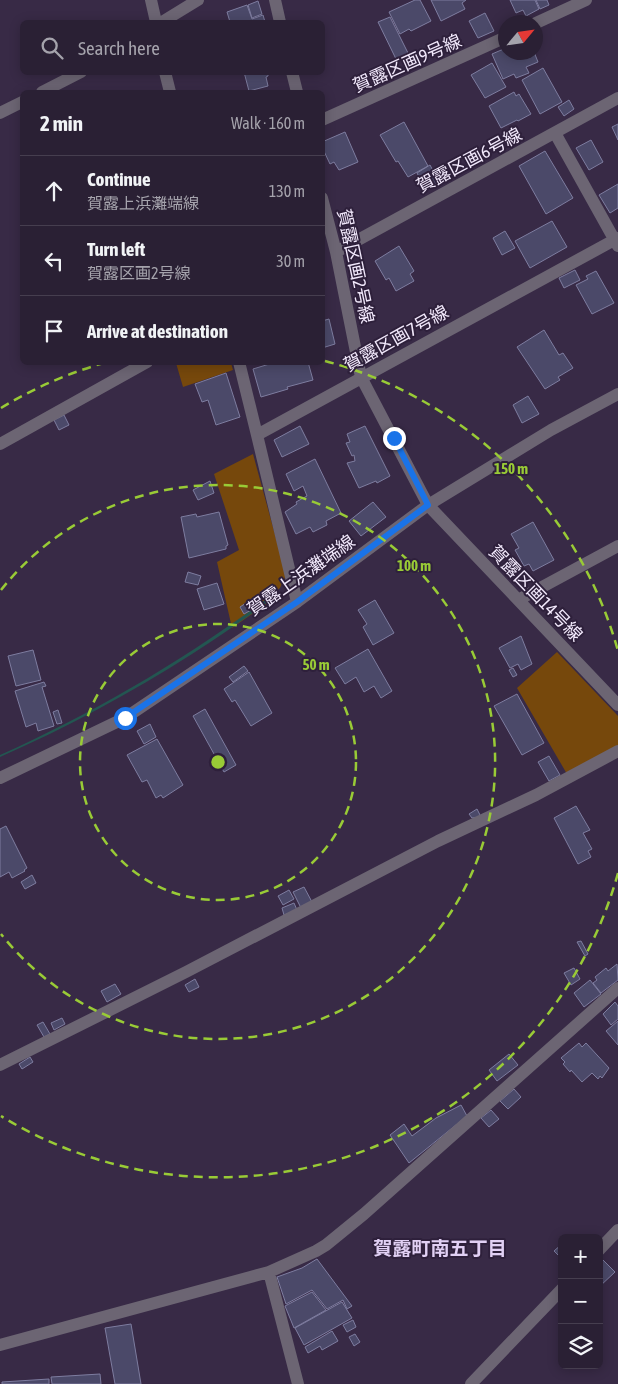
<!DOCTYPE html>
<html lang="en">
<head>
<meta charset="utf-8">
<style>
  :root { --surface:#2a2034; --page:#32283c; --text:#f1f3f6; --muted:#a5a3ac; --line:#463e4f }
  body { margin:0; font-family:"Asap Condensed","Noto Sans JP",sans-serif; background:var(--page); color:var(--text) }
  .controls { position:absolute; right:15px; bottom:15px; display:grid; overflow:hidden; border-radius:8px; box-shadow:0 2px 12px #0003 }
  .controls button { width:45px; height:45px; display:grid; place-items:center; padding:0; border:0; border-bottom:1px solid var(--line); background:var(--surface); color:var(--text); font:25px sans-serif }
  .compass { position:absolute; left:498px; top:15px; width:45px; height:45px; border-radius:50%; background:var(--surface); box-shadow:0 2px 12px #0003; rotate:61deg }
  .stop { position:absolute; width:15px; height:15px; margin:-11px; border:4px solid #1a73e8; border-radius:50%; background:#fff }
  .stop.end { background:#1a73e8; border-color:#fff; box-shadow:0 1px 5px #0008 }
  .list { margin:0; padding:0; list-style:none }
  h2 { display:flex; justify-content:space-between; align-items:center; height:65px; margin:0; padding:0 20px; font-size:21px }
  h2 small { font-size:16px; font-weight:400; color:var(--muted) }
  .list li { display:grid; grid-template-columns:32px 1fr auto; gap:15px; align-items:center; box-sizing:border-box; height:70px; padding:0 20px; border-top:1px solid var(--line) }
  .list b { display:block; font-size:19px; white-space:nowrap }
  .list p { margin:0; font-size:16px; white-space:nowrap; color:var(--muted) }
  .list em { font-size:16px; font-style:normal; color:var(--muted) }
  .icon { flex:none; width:28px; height:28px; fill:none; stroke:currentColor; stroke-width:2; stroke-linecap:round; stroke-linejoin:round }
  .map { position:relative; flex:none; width:618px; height:1384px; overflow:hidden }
  .search { position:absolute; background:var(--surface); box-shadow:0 2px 12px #0003; left:20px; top:20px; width:305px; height:55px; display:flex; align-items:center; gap:12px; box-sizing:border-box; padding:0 18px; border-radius:8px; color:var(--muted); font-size:19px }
  .panel { position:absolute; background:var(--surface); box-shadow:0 2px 12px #0003; left:20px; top:90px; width:305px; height:275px; border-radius:8px }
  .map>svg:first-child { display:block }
  .green { fill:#76480c }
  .water { fill:#235651 }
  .building { fill:#4b4969; stroke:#7e7da0 }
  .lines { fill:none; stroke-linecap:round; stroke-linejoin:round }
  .minor { stroke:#6c6573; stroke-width:12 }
  .route { stroke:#1a73e8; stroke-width:6 }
  .ring { fill:none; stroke:#99cb36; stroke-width:2.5; stroke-dasharray:9 6 }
  .labels { text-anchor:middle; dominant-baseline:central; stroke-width:4; stroke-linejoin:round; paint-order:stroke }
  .street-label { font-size:18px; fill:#f2e9fc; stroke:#2e203b }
  .neighbourhood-label { font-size:19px; font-weight:bold; fill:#e1d0f4; stroke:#2e203b }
  .centre { fill:#99cb36; stroke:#2e203b; stroke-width:2.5 }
  .ring-label { font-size:15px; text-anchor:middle; font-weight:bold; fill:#99cb36; stroke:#2e203b; stroke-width:4; stroke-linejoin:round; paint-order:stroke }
</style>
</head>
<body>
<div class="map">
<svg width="618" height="1384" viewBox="0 0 618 1384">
  <rect width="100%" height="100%" fill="#382a46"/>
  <path class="green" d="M176 363H231L233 370 183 387Z
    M253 454 286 575 280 588 276 591 278 596 232 628 217 562 239 550 214 474Z
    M557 652 618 716V749L567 774 517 688Z"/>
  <path class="water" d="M272 595 274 598C247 617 220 636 192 654 131 693 66 728 0 757V755C96 712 187 658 272 595Z"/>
  <path class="building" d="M415 0H420L431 21 411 31 409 29 400 34 389 12Z
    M431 0H466L462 3 465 9 441 21Z
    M510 0H535L539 9 526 16 523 10 516 13Z
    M536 0H547L549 5 540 9Z
    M258 1 262 14 252 18 248 5Z
    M247 5 252 19 263 15 265 22H230L227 12Z
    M485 13 494 31 478 38 469 21Z
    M390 17 408 53 396 59 378 22Z
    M506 48V52H534L538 62 526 67 529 73 516 78 514 74 503 79 492 54Z
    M492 63 506 87 485 98 471 75Z
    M543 68 562 102 540 114 522 80Z
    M244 72H268V76L266 77 268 86 249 91Z
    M514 92 516 96 519 94 531 114 518 121 517 120 501 128 489 106Z
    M569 100 574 109 564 116 558 107Z
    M404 122 428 166 408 177 398 161 396 162 380 135Z
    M618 124V140L612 127Z
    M345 132 358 162 339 170 334 162 330 164 322 147V142Z
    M591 140 603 162 589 170 576 148Z
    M545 151 573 198 546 214 519 166Z
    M430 165 439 182 426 190 417 173Z
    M618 184V208L610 213 599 195Z
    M552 221 567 247 530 268 515 241Z
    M505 231 515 248 502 255 493 238Z
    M399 246 414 271 410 274 414 281 396 291 389 278 386 280 375 261Z
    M575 270 580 280 564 288 559 278Z
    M596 271 614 303 592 314 576 285 588 279 586 276Z
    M329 319 335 344 322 348V321Z
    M544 330 559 355 563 353 573 368 558 377 560 380 545 389 517 347Z
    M276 362H308L313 380 287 387 288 389 261 397 253 369Z
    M226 373 240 417 216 425 208 400 202 402 195 384Z
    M528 396 539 414 522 423 513 405Z
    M64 415 69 425 59 430 54 420Z
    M300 426 309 444 282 457 274 440Z
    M365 426 390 476 377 483 376 481 359 488 347 463 355 461 354 455 352 456 346 443 350 442 347 434Z
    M315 459 341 513 326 521 327 525 313 532 310 527 296 534 285 512 297 504 296 502 307 496 303 486 294 491 286 474Z
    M210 481 214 493 198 500 193 490Z
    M373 502 386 517 361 536 349 521Z
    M219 512 228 545 226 546V549L189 558 181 517 196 514 197 517Z
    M533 522 554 560 533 571 529 564 524 566 515 550 519 548 511 534Z
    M188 572 201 576 198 585 185 582Z
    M217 583 224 604 204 610 197 589Z
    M375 600 394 633 373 645 363 627 367 624 358 610Z
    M246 603 251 610 244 614 240 607Z
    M521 636 532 664 521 670 518 664 510 668 499 648Z
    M368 649 392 691 381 698 374 686 364 692 356 677 345 684 335 668Z
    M33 650 41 680 16 686 8 656Z
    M244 666 248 671 233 682 229 677Z
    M513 668 517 675 513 677 509 670Z
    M249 672 272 713 251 726 235 700 232 702 224 689Z
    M44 682 46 686 42 687 54 726 38 731 36 723 26 727 15 691Z
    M517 694 544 743 522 755 494 706Z
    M205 709 236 765 224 772 193 716Z
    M58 710 62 723 57 724 53 712Z
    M150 724 156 737 144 744 137 731Z
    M157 739 183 785 163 798 161 795 156 798 147 780 142 782 127 755Z
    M549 756 560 775 549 781 538 762Z
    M576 806 590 830 583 833 592 849 588 851 591 857 578 864 554 818Z
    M477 809 481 817 472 818 469 814Z
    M6 826 27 868 24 870 25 871 12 878 9 872 0 877V829Z
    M32 875 36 883 25 889 21 882Z
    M304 887 312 902 301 908 293 892Z
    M289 890 294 899 283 905 278 896Z
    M294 903 297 910 284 915 282 908Z
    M581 941 588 954 585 956 577 942Z
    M617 964 618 980 601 993 593 983 597 980 595 977 606 968 608 971Z
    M574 968 580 979 571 985 564 973Z
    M195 979 199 987 189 992 185 985Z
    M590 980 601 994 584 1007 574 993Z
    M115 984 121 994 107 1002 101 991Z
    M615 1002 618 1006V1019L611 1025 603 1014Z
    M62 1018 65 1024 54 1030 51 1023Z
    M618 1021V1045L606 1031Z
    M43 1022 50 1034 44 1037 37 1025Z
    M579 1043 582 1047 586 1043 609 1068 602 1078 600 1076 598 1079 592 1073 582 1082 571 1070 570 1072 563 1064 565 1062 561 1058Z
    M509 1054 518 1065 497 1081 489 1070Z
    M30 1057 33 1062 22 1069 19 1064Z
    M514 1089 521 1097 508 1109 500 1101Z
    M461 1105 467 1116 409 1163 390 1135 404 1124 412 1136 436 1118Z
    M491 1110 499 1119 489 1127 481 1118Z
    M562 1244V1259L554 1251Z
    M317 1259 352 1306 347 1309 343 1300 327 1309 312 1290 286 1304 277 1277 302 1268Z
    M602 1259 615 1272 599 1287V1261Z
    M312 1292 326 1310 294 1328 285 1306Z
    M342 1302 352 1318 304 1345 295 1328Z
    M353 1320 356 1327 347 1332 343 1325Z
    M131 1324 141 1384H115L105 1328Z
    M332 1331 338 1341 322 1350 320 1346 308 1353 305 1347Z
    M355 1334 360 1342 354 1346 349 1337Z
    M100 1374 101 1384H52L51 1377Z
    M49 1379V1384H2V1382Z"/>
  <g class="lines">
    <path class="minor" d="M151 0 156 22
      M275 0 280 22
      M162 22 198 0
      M536 23 586 0
      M165 72 170 92
      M292 72 297 92
      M42 92 81 72
      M0 113 22 102
      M322 120 506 37
      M555 133 618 246
      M322 198 336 252 361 377 428 505 618 705
      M336 252 618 98
      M239 362 257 435 618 238
      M257 435 297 602
      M0 444 147 362
      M518 600 618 546
      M0 778 125 718 297 602 428 505 551 430 618 394
      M0 1065 186 972 438 841 536 795 618 751
      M599 1250 618 1230
      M269 1272 298 1384
      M0 1345 269 1272 316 1251 326 1245 364 1214 618 988
      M471 1384 562 1289"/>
  </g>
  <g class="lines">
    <path class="route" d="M125 718 297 602 428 505 394 438"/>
  </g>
  <g class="ring">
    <circle cx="218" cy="762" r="138"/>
    <path d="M1 590A277 277 0 1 1 1 934"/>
    <path d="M618 873A415 415 0 0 1 1 1116M1 408A415 415 0 0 1 104 363M325 361A415 415 0 0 1 618 651"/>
  </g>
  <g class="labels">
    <g class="street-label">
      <text transform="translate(407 63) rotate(-24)">賀露区画9号線</text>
      <text transform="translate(469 160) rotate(-28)">賀露区画6号線</text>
      <text transform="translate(356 266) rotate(78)">賀露区画2号線</text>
      <text transform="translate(396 338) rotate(-29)">賀露区画7号線</text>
      <text transform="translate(301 575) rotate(-35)">賀露上浜灘端線</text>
      <text transform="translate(536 593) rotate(46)">賀露区画14号線</text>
    </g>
    <g class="neighbourhood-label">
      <text x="440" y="1248">賀露町南五丁目</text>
    </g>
  </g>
  <circle cx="218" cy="762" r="8" class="centre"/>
  <g class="ring-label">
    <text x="511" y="474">150 m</text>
    <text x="414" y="571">100 m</text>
    <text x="316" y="670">50 m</text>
  </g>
</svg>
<div class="controls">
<button>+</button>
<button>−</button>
<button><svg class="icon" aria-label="layers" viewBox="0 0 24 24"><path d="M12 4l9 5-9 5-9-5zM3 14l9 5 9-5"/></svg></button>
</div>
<svg class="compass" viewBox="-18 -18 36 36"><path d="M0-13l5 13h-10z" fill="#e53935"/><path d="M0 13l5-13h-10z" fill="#a5a3ac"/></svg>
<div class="stop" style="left:125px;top:718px"></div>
<div class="stop end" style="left:394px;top:438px"></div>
<div class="search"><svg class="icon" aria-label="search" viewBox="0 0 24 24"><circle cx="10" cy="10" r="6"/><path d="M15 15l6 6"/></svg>Search here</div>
<section class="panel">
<h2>2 min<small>Walk · 160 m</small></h2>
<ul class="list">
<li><svg class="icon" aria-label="ahead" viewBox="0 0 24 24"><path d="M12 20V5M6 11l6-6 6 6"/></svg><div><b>Continue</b><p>賀露上浜灘端線</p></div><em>130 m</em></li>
<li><svg class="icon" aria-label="left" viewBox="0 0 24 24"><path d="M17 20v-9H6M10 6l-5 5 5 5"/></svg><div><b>Turn left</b><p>賀露区画2号線</p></div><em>30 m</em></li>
<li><svg class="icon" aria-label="arrive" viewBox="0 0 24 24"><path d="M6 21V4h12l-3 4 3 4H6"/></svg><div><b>Arrive at destination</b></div></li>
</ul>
</section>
</div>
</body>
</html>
